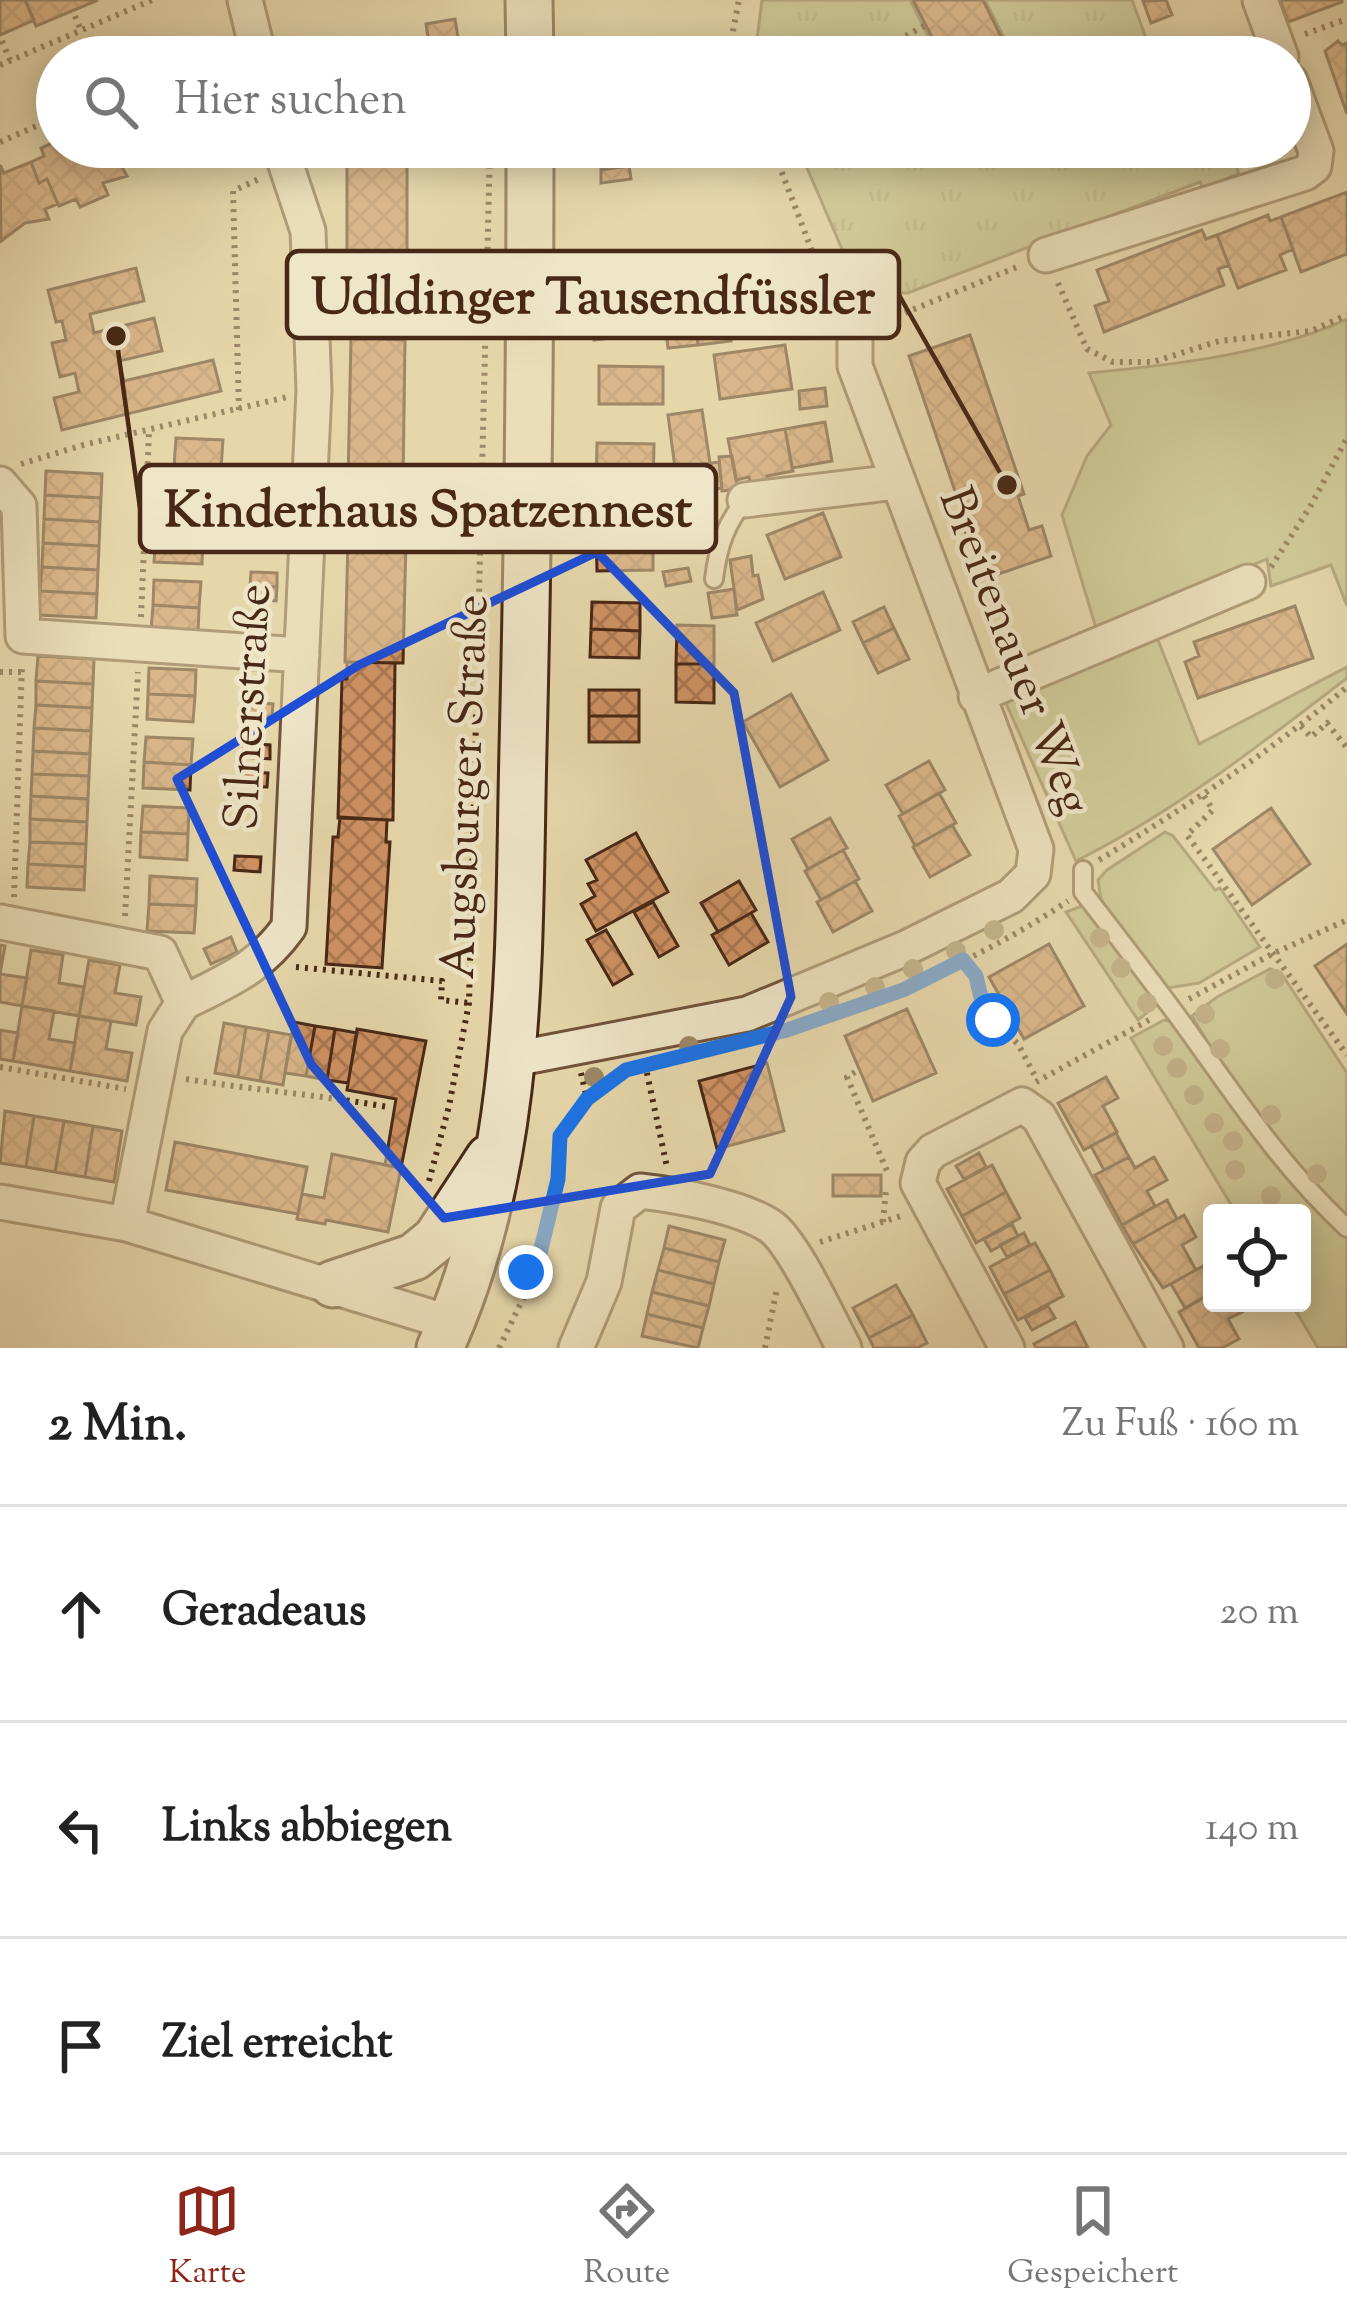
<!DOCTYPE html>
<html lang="de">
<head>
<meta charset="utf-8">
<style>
  :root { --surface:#fff; --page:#f2f2f2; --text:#222; --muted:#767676; --line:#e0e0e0; --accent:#8f2418 }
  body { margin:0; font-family:"Sorts Mill Goudy",serif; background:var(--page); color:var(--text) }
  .controls { position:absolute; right:36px; bottom:36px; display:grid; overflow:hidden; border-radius:12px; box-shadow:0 6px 30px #0003 }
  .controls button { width:108px; height:108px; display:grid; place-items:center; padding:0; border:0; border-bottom:3px solid var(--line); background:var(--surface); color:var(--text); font:60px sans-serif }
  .stop { position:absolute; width:36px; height:36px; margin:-27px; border:9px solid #1a73e8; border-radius:50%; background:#fff }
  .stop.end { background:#1a73e8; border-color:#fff; box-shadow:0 3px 12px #0008 }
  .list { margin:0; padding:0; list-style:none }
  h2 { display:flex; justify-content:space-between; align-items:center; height:156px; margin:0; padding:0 48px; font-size:51px }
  h2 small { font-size:39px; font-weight:400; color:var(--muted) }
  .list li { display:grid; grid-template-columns:78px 1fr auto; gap:36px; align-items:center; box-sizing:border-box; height:216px; padding:0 48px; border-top:3px solid var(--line) }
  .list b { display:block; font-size:45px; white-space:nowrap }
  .list em { font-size:39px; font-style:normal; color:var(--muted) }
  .icon { flex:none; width:66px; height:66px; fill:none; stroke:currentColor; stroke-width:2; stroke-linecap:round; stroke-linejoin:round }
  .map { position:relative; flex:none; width:1347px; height:1348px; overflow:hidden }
  .search { position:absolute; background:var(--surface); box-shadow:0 6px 30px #0003; left:36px; right:36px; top:36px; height:132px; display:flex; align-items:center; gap:30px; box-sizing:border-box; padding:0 42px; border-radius:66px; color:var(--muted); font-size:45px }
  .sheet { height:804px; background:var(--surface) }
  nav { display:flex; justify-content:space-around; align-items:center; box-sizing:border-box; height:168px; border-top:3px solid var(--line); background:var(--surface); font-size:33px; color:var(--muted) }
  nav a { display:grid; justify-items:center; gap:6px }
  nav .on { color:var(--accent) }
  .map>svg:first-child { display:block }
  .grass { fill:#bbbd85; stroke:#82724e; stroke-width:3 }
  .park { fill:url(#park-tufts); stroke:#82724e; stroke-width:3 }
  .building { fill:url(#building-cross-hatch); stroke:#482816; stroke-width:3 }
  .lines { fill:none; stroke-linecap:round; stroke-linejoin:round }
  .service-casing { stroke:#70543b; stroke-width:22 }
  .minor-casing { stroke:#70543b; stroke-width:39 }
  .secondary-casing { stroke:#482816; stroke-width:51 }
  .path { stroke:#482816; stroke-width:6; stroke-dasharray:3 6; stroke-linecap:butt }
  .service { stroke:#efe5c8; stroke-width:16 }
  .minor { stroke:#efe5c8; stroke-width:33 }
  .secondary { stroke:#efe5c8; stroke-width:45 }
  .tree { fill:#9c8765 }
  .route { stroke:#1a73e8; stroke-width:15 }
  .marked { fill:none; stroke:#1d4ed8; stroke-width:9; stroke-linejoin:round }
  .labels { text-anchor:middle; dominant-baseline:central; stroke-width:9; stroke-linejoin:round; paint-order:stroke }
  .street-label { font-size:48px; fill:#482816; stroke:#efe5c8 }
  .leader { fill:none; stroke:#482816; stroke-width:4.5 }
  .callout-dot { fill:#482816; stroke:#efe5c8; stroke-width:4.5 }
  .callout { fill:#efe5c8; stroke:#482816; stroke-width:4.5 }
  .callout-label { font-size:51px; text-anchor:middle; font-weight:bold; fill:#482816 }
</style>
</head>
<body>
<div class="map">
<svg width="1347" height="1348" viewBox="0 0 1347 1348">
  <defs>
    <pattern id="park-tufts" width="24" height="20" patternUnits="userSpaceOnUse" patternTransform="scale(3)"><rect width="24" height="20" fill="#bbbd85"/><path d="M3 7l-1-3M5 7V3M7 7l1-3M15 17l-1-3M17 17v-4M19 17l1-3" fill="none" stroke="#a2a272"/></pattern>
    <pattern id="building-cross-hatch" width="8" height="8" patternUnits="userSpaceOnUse" patternTransform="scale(3)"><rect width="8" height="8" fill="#cf9264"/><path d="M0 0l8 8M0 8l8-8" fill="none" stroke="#aa7751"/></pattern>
  </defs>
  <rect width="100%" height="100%" fill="#e6d7ab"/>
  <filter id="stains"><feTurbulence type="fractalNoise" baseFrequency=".00167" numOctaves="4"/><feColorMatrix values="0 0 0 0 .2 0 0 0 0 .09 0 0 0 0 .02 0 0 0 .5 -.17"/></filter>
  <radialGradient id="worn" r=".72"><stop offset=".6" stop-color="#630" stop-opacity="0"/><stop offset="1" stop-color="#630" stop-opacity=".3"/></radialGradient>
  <path class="grass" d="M1347 319V606L1331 565 1271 586 1267 559 1096 628 1062 515 1087 456 1111 425 1089 373C1172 365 1272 354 1347 319Z
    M1156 635 1199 744 1347 667V678C1260 745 1174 812 1076 861L1005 701Z
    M1165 832 1173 836 1215 890 1220 888 1260 947 1199 983 1168 988 1101 900 1098 880 1107 870Z
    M1082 906 1091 911 1155 997 1156 1005 1138 1020 1066 912Z
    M1270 969 1281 973 1347 1073V1218C1288 1157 1234 1091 1192 1016L1217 997Z
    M1164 1020 1174 1022 1347 1228V1348H1318L1291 1303H1302V1213H1236L1131 1038Z"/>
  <path class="park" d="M762 0H910L939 57H760L757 39Z
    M985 0H1132L1153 57H1014Z
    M798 147H1229L1239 174 1203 188 1200 182 908 293H861Z"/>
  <path class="building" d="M0 0H25L34 20 0 35Z
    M25 0H98L36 26Z
    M913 0H983L1011 57H942Z
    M1166 0 1172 15 1151 23 1143 1Z
    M1280 0H1342V2L1288 22Z
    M455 19 461 57H431L426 24Z
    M1338 41 1342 45 1347 43V114L1325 51Z
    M678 46V57H632V49Z
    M57 141V147H132L137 160 122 167 127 176 103 183 108 195 80 207 76 199 59 206 47 179 39 183 31 162 44 156 41 148Z
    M132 147H186L187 151 158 163 154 154 138 161Z
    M334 147H415V161H335Z
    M600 147H648V163L601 169Z
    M347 161H407V326L398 325V339H355V327H347Z
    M31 162 39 183 47 179 58 204 45 209 49 219 25 223 1 241 0 165 4 173Z
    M629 166 631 179 601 183V170Z
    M1347 192V254L1301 272 1281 217Z
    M1268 215 1270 221 1281 217 1293 249 1280 255 1286 270 1238 288 1217 235Z
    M1202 230 1206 239 1217 235 1229 265 1218 269 1224 285 1104 332 1095 306 1109 301 1097 270Z
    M136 268 144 301 90 314 94 333 154 318 162 351 119 361 124 381 213 360 221 391 62 430 54 398 79 392 75 373 60 377 52 343 66 340 62 321 56 322 48 290Z
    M650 294 655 333 594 340 589 302Z
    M695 321 698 345 668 348 665 324Z
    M713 325V331L729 330 731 341 698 345 696 326Z
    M970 335 1024 494 1018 496 1029 530 1042 526 1051 556 981 580 963 525 973 522 966 501 959 503 909 356Z
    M351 338 405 340 403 484H399L398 498 355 496V483H348Z
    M785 345 792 389 720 399 714 355Z
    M599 366 663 367V404H599Z
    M825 388 827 406 800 409 799 391Z
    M702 410 710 463 675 468 668 415Z
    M825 422 832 461 792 468 785 429Z
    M785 429 793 471 767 476 769 482 751 486 749 477 736 480 728 439Z
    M176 438 223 440 221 469 174 467Z
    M597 443 654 444 653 492 596 491Z
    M732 456 738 489 722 491 719 457Z
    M719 462 722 488 708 490 705 464Z
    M46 471 102 474 101 498 45 495Z
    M45 495 101 498 100 522 44 519Z
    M349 496 407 498 403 663 345 662Z
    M823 513 841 557 785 579 767 535Z
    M44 519 100 522 99 546 43 543Z
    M653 533V570L597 571 596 534Z
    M156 536 203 539 202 564 154 562Z
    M43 543 99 546 98 570 42 567Z
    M751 556 753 576 758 575 763 599 737 610 730 560Z
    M42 567 98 570 97 594 40 591Z
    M688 568 691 581 666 586 663 572Z
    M251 572 277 573V587L250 586Z
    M154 580 201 582 199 608 153 605Z
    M250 586 277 587 276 601 250 599Z
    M734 589 737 615 712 618 708 593Z
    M40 591 97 594 96 618 39 615Z
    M823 592 840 630 773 661 756 623Z
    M592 602 640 603V631L591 629Z
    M153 605 199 608 198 633 151 631Z
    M1295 606 1313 658 1198 698 1185 662 1199 656 1194 642Z
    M884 607 894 628 863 643 853 622Z
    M677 625 714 626V664H676Z
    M894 628 909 659 878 673 863 643Z
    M591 629 640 631 639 658 590 657Z
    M38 656 94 659 93 684 36 681Z
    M347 662 395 663 393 820 338 818 342 679H347Z
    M676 664H714V703L676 702Z
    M149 668 196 670 195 696 148 694Z
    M36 681 93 684 92 708 36 705Z
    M589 690H639V716H589Z
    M148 694 195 696 193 722 147 719Z
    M791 694 828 760 780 787 743 722Z
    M247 702 273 704 272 717 246 716Z
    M36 705 92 708 91 731 34 728Z
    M589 716H639V742H589Z
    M34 728 91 731 90 754 33 751Z
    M146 737 193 739 191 765 144 762Z
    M244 743 270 745V759L243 757Z
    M33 751 90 754 89 776 32 774Z
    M929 761 945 790 903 814 886 785Z
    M144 762 191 765 190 790 143 788Z
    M242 772 268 773 267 787 241 786Z
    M32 774 89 776 88 799 31 796Z
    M939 793 956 823 915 846 899 816Z
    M31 796 88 799 87 822 30 819Z
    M143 806 189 808 188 834 141 832Z
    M1271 808 1310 864 1252 905 1213 849Z
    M340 817 387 820 386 842H390L382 968 326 964 333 837H338Z
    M830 818 847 848 808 869 792 839Z
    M30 819 87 822 86 844 30 842Z
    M952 825 970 855 930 877 913 847Z
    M141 832 188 834 187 860 140 857Z
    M636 833 668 892 596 931 581 904 595 896 588 884 597 880 586 860Z
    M30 842 86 844 85 867 28 864Z
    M843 850 859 879 821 900 805 871Z
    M235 856 261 857 260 872 234 870Z
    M28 864 85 867 84 890 27 887Z
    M150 876 197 879 196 906 149 904Z
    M739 881 756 910 718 932 701 903Z
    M855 881 872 911 833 932 817 902Z
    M653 902 678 946 659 957 634 912Z
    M149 904 196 906 194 933 147 931Z
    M751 913 768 942 729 965 712 935Z
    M606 930 632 974 613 985 587 940Z
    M231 937 237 952 211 964 204 949Z
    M1049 944 1084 1006 1024 1039 989 977Z
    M1347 944V1014L1315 966Z
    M0 945 5 946 0 974 27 978 22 1006 0 1002Z
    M31 950 63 955 59 983 84 987 79 1016 22 1006Z
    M89 960 120 965 115 993 141 997 136 1025 79 1016Z
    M22 1006 54 1011 49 1039 75 1043 70 1071 13 1061Z
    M907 1009 936 1073 873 1101 845 1036Z
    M79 1016 111 1021 106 1049 132 1053 127 1081 70 1071Z
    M294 1022 315 1026 306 1076 285 1073Z
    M224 1023 246 1027 238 1077 215 1073Z
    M315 1026 335 1029 327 1080 306 1076Z
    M246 1027 269 1031 260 1081 238 1077Z
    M335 1029 357 1033 348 1083 327 1080Z
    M357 1029 426 1041 401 1168 385 1165 396 1099 347 1090Z
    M0 1030 18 1033 13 1061 0 1059Z
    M269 1031 291 1035 283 1085 260 1081Z
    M767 1063 784 1131 717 1149 699 1081Z
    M1106 1077 1118 1098 1103 1106 1117 1132 1084 1150 1058 1103Z
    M5 1111 34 1116 26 1167 0 1163Z
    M34 1116 64 1121 55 1172 26 1167Z
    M64 1121 93 1126 85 1177 55 1172Z
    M93 1126 122 1131 114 1182 85 1177Z
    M1116 1133 1129 1157 1104 1170 1091 1146Z
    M175 1142 307 1167 298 1214 166 1190Z
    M979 1153 986 1167 964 1179 956 1166Z
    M332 1154 401 1168 388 1232 326 1220 325 1224 297 1219 302 1194 324 1198Z
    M1129 1157 1135 1168 1154 1157 1167 1180 1147 1191 1155 1206 1122 1225 1095 1175Z
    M992 1165 1006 1192 962 1216 947 1189Z
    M833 1175H881V1196H833Z
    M1006 1192 1020 1218 976 1243 962 1216Z
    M1167 1200 1177 1219 1133 1244 1122 1225Z
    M1184 1215 1196 1237 1182 1245 1196 1270 1163 1288 1133 1244Z
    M1012 1224 1018 1236 991 1251 984 1239Z
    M669 1226 725 1240 719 1262 664 1248Z
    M1024 1233 1030 1245 1007 1257 1000 1245Z
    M1035 1243 1050 1270 1004 1294 990 1267Z
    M664 1248 719 1262 714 1284 658 1270Z
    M1203 1266 1212 1283V1293L1185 1308 1171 1284Z
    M658 1270 714 1284 709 1306 652 1292Z
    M1050 1270 1063 1296 1018 1320 1004 1294Z
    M896 1285 913 1315 869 1338 853 1308Z
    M652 1292 709 1306 703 1328 647 1314Z
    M1212 1293V1303H1237L1242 1312 1228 1319 1239 1339 1222 1348H1199L1179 1312Z
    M1048 1306 1055 1318 1032 1330 1025 1318Z
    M647 1314 703 1328 698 1348 642 1336Z
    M913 1315 927 1343 917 1348H874L869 1338Z
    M1075 1322 1088 1348H1036L1034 1344Z"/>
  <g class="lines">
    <g class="service-casing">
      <path id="service" d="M714 579C718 547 725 525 745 500
        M1083 870V892C1117 936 1151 980 1184 1025 1236 1097 1282 1168 1347 1228"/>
    </g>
    <g class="minor-casing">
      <path id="minor" d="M245 0 259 57
        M1260 0 1281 57
        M1046 255 1305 173 1314 166 1316 151 1290 81
        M0 484 19 506 23 636 302 655
        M745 500 896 482
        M976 696 1248 582
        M0 922 160 953 183 1003
        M183 1003C228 980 259 969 289 927L314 390 308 231 280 147
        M514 1059 747 1014 906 948 1011 896 1033 874 1036 849 855 366V333
        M0 1202 127 1224 451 1323
        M127 1224 165 1031 183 1003
        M576 1348 604 1282 618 1208 640 1191C676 1195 739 1206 770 1226 793 1241 829 1320 844 1348
        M1007 1348 918 1183 923 1162 933 1151 1022 1105 1039 1117 1166 1348"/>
    </g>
    <g class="secondary-casing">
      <path id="secondary" d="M529 0 530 57
        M333 1284 414 1257 436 1239 489 1158
        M440 1348C526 1160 518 950 523 748 528 548 530 348 530 147"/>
    </g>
    <path class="path" d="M75 16 81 31
      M1305 34 1347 19
      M2 41 10 60
      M206 57 225 49
      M737 57 731 41 739 0
      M866 57 926 25
      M0 65 152 0
      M0 142 57 117
      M772 147 831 300 838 310
      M1058 283 1087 349 1113 362H1153L1219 341 1311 331 1347 315
      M880 323 1017 267
      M239 410 233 191 259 179
      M21 464 83 445 287 397
      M1271 567 1310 507 1347 438
      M141 617 149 432
      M0 672H22
      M1301 726 1311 737 1327 723 1347 748
      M1204 796 1213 810 1187 835 1347 1055
      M1099 860C1186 807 1269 753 1347 687
      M14 897 22 664
      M125 916 138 672
      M963 960 980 983 982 1002 993 1020 1018 1044 1035 1076
      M296 967 442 981 441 1000 469 1003
      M1189 999 1272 954 1347 920
      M849 1008C925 982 1001 946 1068 901
      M645 1064 667 1167
      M0 1067 126 1089
      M855 1072 847 1077 887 1171
      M581 1073 587 1099
      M186 1079C254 1090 320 1095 388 1107
      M1036 1082 1151 1019
      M429 1181 449 1106 469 1003 490 147
      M883 1222 886 1190
      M820 1242 904 1215
      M499 1348 535 1274 558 1179 560 1136 587 1099 623 1072
      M765 1348 777 1288"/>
    <use href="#service" class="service"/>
    <use href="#minor" class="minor"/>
    <use href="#secondary" class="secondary"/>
  </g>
  <g class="tree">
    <circle cx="994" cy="930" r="10"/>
    <circle cx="1100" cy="938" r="10"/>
    <circle cx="956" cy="951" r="10"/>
    <circle cx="1121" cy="968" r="10"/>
    <circle cx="913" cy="969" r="10"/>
    <circle cx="1275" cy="979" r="10"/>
    <circle cx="875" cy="987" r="10"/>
    <circle cx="829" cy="1002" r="10"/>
    <circle cx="1147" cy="1003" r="10"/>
    <circle cx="1205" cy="1014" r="10"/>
    <circle cx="689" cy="1046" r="10"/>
    <circle cx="1163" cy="1046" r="10"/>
    <circle cx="1220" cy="1049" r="10"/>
    <circle cx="1177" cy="1068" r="10"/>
    <circle cx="594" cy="1077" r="10"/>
    <circle cx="1194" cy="1095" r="10"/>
    <circle cx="1271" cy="1115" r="10"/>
    <circle cx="1214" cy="1123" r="10"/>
    <circle cx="1233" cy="1141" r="10"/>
    <circle cx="1235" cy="1170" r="10"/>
    <circle cx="1317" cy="1174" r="10"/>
    <circle cx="1271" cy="1196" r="10"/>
  </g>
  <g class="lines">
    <path class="route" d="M526 1272 535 1274 558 1179 560 1136 587 1099 626 1070 787 1030 903 990 963 960 976 976 982 1002 993 1020"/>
  </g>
  <path d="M0 0H1347V1348H0ZM597 552 734 693 791 997 710 1174 444 1218 311 1064 177 779 359 665Z" fill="#e6d7ab" fill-opacity=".55" fill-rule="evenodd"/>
  <path class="marked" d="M597 552 734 693 791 997 710 1174 444 1218 311 1064 177 779 359 665Z"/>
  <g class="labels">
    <g class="street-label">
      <text transform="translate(1012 652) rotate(69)">Breitenauer Weg</text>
      <text transform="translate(251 707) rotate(-87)">Silnerstraße</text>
      <text transform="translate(468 787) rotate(-88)">Augsburger Straße</text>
    </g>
  </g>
  <path class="leader" d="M1007 485L899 295M116 336L140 508"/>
  <g class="callout-dot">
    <circle cx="1007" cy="485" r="12"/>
    <circle cx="116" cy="336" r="12"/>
  </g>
  <g class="callout">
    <rect x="287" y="251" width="612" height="87" rx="12"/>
    <rect x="140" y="465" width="576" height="87" rx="12"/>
  </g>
  <g class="callout-label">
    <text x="593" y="313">Udldinger Tausendfüssler</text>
    <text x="428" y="526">Kinderhaus Spatzennest</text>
  </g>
  <rect width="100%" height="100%" filter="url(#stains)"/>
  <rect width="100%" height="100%" fill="url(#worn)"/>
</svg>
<div class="controls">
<button><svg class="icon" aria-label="locate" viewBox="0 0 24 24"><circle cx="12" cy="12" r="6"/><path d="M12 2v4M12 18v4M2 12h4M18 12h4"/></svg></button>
</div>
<div class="stop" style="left:993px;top:1020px"></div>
<div class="stop end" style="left:526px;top:1272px"></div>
<div class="search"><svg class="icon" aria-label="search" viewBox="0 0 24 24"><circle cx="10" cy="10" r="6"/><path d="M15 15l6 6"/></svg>Hier suchen</div>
</div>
<section class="sheet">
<h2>2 Min.<small>Zu Fuß · 160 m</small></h2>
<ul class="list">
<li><svg class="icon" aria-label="ahead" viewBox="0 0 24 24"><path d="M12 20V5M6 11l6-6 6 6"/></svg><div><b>Geradeaus</b></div><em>20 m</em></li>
<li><svg class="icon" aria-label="left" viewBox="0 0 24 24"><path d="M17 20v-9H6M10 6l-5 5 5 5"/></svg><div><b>Links abbiegen</b></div><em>140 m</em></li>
<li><svg class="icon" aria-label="arrive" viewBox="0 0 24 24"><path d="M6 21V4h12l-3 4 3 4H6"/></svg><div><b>Ziel erreicht</b></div></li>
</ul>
</section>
<nav>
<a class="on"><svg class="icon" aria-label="map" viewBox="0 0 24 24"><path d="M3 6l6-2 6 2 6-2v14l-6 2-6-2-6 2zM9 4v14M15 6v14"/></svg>Karte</a>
<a><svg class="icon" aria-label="directions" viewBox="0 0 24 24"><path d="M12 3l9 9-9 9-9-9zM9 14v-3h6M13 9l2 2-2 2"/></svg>Route</a>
<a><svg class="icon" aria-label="saved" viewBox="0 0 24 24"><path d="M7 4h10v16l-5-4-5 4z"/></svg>Gespeichert</a>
</nav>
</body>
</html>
